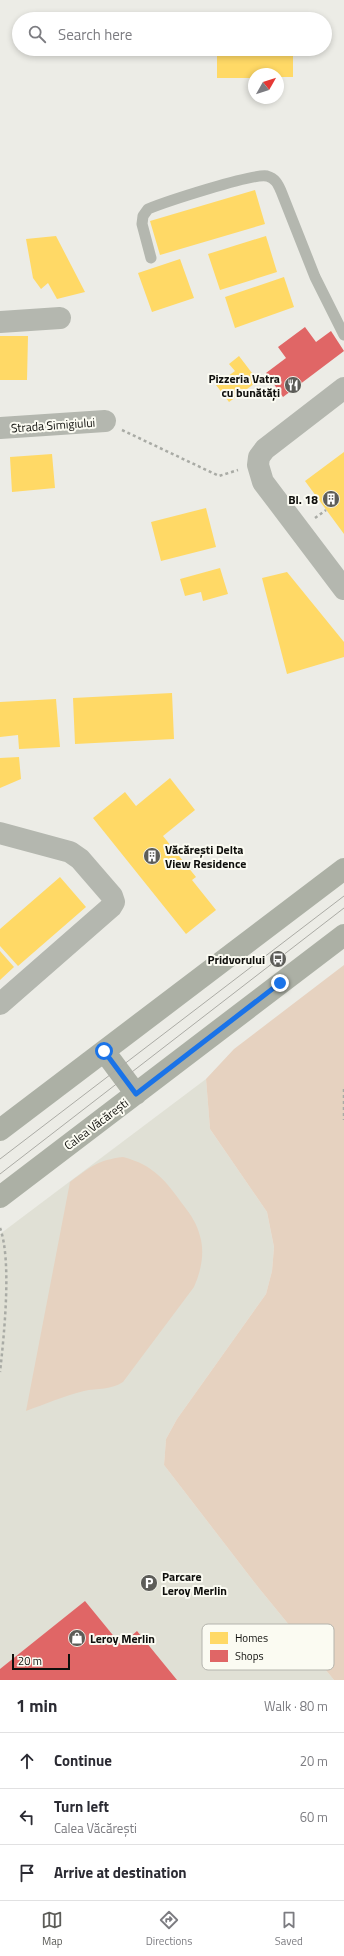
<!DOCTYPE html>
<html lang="en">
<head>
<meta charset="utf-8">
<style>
  :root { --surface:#fff; --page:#f7f7f7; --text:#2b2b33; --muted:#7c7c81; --line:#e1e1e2; --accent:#5c5c58 }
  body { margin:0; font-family:"Titillium Web",sans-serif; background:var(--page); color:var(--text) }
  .compass { position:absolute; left:248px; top:68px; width:36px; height:36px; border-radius:50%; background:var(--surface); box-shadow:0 2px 6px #0003; rotate:51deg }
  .scale { position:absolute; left:12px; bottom:10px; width:58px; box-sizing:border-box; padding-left:4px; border:2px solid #0f0f0c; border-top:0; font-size:11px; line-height:14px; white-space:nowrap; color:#0f0f0c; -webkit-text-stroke:3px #fbfbf2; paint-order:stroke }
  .stop { position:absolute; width:12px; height:12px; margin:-9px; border:3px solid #1a73e8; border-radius:50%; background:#fff }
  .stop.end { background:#1a73e8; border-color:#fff; box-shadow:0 1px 4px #0008 }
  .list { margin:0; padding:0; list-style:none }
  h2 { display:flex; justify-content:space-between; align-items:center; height:52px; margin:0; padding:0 16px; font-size:17px }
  h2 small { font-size:13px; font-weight:400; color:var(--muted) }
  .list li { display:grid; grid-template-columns:26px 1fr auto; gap:12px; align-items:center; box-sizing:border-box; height:56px; padding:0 16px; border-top:1px solid var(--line) }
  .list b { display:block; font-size:15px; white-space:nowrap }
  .list p { margin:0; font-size:13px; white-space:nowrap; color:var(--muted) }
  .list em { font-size:13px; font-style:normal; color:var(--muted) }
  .icon { flex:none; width:22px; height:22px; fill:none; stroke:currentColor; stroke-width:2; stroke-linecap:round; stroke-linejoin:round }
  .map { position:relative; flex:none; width:344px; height:1680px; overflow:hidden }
  .search { position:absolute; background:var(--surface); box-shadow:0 2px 6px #0003; left:12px; right:12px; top:12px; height:44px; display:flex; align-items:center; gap:10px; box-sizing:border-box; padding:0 14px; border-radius:22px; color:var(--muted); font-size:15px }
  .sheet { height:220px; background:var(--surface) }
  nav { display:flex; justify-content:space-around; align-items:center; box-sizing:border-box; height:56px; border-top:1px solid var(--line); background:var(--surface); font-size:11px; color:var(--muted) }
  nav a { display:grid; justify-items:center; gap:2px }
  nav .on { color:var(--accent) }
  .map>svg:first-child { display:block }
  .built { fill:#e0e0d5 }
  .green { fill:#e6d2c0 }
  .homes { fill:#ffd966 }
  .shops { fill:#e06666 }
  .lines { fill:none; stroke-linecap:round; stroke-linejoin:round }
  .path { stroke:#a9aba5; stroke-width:2.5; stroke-dasharray:3 3; stroke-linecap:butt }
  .service { stroke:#b4b7af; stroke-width:11 }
  .minor { stroke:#b4b7af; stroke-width:22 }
  .primary { stroke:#acb0a5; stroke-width:22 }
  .tram { stroke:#ababa5; stroke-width:1 }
  .route { stroke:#1a73e8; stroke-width:5 }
  .labels { text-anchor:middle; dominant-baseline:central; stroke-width:4; stroke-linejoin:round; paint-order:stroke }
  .poi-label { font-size:12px; font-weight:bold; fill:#0f0f0c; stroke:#fbfbf2; text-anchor:end }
  .street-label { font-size:12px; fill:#0f0f0c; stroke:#fbfbf2 }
  .key { fill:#fbfbf2; stroke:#b4b4ad; stroke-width:1 }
  .key-label { font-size:11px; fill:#0f0f0c }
</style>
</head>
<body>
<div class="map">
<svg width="344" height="1680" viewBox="0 0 344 1680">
  <rect width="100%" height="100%" fill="#ecece6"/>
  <path class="built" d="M206 1079 210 1129 267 1212 274 1247 272 1271 266 1294 177 1419 166 1439 164 1465 258 1587 334 1680H0V1234Z"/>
  <path class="green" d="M344 965V1680H334L258 1587 164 1465 166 1439 177 1419 266 1294 272 1271 274 1247 267 1212 210 1129 206 1079 234 1049Z
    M123 1157C154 1165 166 1181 184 1206 191 1215 197 1224 200 1236 205 1253 201 1271 194 1287L123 1382C112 1390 97 1388 84 1391 64 1396 45 1404 26 1411L70 1182C90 1167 98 1160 123 1157Z"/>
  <path class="homes" d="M217 49H293V77H278V74H254V78H217Z
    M255 190 265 224 160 255 150 221Z
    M56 236 85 292 57 299 48 283 41 289 33 278 26 239Z
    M266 236 277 272 220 290 208 254Z
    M180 259 194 298 152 312 138 273Z
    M284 277 294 307 235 328 225 297Z
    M0 336H28L27 380H0Z
    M239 356 258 381 229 402 216 385 235 371 229 364Z
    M344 452V534L305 481Z
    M52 454 55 488 12 492 10 457Z
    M206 508 216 547 161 561 151 522Z
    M220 568 228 594 203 601 201 592 185 596 180 579Z
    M287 572 344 642V657L287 674 262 578Z
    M172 693 174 739 75 744 73 698Z
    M56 699 60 747 19 749 18 735 0 737V702Z
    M19 757 21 779 0 788V758Z
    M170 778 195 810 163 836 196 877 192 880 216 910 186 934 93 818 125 792 136 806Z
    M60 877 86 907 18 966 0 946V929Z
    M0 951 14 967 0 980Z"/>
  <path class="shops" d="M305 327 316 342 331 331 344 351 283 397 266 373 286 358 278 347Z
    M85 1601 121 1645 137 1631 177 1680H0V1669Z"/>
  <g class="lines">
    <path class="path" d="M122 430 219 476 238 470
      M315 518 326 510
      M344 1089V1120
      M0 1228C12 1260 4 1336 0 1372"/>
    <path class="service" d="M151 258 142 224 143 216 148 209C165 202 253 173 267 176 275 178 278 184 281 191L315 277 344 335"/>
    <path class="minor" d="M0 322 60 318
      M344 388 265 449 259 457 258 465 263 482 344 589
      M0 428 105 421
      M0 833 70 852 80 859 112 896 114 902 111 907 0 1004"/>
    <path class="primary" d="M104 1051 136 1094
      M0 1130 344 869
      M0 1197 344 935"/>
    <path class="tram" d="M0 1159 344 896
      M0 1174 344 908"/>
  </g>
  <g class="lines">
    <path class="route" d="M104 1051 136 1094 280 983"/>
  </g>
  <defs>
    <g id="restaurant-disc" transform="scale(0.9)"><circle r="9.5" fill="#5c5c58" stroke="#fbfbf2"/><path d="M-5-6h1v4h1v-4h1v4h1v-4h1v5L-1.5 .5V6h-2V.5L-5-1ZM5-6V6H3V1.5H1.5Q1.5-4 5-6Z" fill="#fff"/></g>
    <g id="building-disc" transform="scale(0.9)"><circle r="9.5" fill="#5c5c58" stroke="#fbfbf2"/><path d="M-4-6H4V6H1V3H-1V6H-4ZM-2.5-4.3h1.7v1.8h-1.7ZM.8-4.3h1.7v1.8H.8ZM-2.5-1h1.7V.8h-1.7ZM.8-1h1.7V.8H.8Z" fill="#fff"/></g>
    <g id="bus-disc" transform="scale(0.9)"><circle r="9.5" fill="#5c5c58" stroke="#fbfbf2"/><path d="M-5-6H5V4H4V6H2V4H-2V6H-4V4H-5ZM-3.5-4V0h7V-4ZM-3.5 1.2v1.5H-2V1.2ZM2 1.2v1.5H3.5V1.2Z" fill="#fff"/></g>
    <g id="parking-disc" transform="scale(0.9)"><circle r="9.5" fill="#5c5c58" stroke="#fbfbf2"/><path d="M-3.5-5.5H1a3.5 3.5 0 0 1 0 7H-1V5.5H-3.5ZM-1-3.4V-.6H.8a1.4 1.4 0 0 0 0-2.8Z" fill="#fff"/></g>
    <g id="shop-disc" transform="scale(0.9)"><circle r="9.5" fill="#5c5c58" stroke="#fbfbf2"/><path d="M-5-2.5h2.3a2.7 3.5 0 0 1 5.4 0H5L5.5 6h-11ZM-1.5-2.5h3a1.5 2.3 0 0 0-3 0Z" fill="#fff"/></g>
  </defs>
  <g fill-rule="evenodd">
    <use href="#restaurant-disc" x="293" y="385"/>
    <use href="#building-disc" x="331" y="499"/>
    <use href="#building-disc" x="152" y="856"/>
    <use href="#bus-disc" x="278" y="959"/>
    <use href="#parking-disc" x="149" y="1583"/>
    <use href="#shop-disc" x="77" y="1638"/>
  </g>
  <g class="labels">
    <g class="poi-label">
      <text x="280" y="378">Pizzeria Vatra<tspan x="280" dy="14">cu bunătăți</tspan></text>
      <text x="318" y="499">Bl. 18</text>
      <text x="165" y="849" text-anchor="start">Văcărești Delta<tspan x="165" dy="14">View Residence</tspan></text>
      <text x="265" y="959">Pridvorului</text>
      <text x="162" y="1576" text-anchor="start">Parcare<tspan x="162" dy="14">Leroy Merlin</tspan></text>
      <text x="90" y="1638" text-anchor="start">Leroy Merlin</text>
    </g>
    <g class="street-label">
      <text transform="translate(53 425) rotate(-4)">Strada Simigiului</text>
      <text transform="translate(96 1124) rotate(-37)">Calea Văcărești</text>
    </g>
  </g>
  <rect x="202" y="1624" width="132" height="46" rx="6" class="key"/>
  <rect x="210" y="1632" width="18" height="12" fill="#ffd966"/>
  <rect x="210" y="1650" width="18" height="12" fill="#e06666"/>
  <g class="key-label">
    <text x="235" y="1642">Homes</text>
    <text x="235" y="1660">Shops</text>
  </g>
</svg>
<svg class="compass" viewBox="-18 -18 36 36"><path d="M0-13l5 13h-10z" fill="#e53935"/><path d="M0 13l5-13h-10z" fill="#7c7c81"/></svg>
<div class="scale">20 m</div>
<div class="stop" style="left:104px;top:1051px"></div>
<div class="stop end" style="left:280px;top:983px"></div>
<div class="search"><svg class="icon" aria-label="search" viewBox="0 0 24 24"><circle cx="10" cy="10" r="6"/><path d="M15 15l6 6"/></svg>Search here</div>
</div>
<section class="sheet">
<h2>1 min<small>Walk · 80 m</small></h2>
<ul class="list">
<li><svg class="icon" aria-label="ahead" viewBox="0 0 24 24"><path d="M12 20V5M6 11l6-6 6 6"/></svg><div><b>Continue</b></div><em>20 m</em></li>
<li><svg class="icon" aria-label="left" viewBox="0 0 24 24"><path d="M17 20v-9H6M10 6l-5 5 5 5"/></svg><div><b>Turn left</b><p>Calea Văcărești</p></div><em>60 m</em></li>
<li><svg class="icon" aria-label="arrive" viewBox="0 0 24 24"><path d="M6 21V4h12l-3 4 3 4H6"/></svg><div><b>Arrive at destination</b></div></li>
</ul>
</section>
<nav>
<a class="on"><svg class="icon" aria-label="map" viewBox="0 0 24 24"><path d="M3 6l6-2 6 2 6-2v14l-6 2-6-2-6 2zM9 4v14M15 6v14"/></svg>Map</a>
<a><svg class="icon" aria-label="directions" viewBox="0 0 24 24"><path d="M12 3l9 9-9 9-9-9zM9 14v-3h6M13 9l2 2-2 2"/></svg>Directions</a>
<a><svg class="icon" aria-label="saved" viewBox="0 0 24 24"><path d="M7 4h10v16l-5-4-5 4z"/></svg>Saved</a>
</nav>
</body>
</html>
